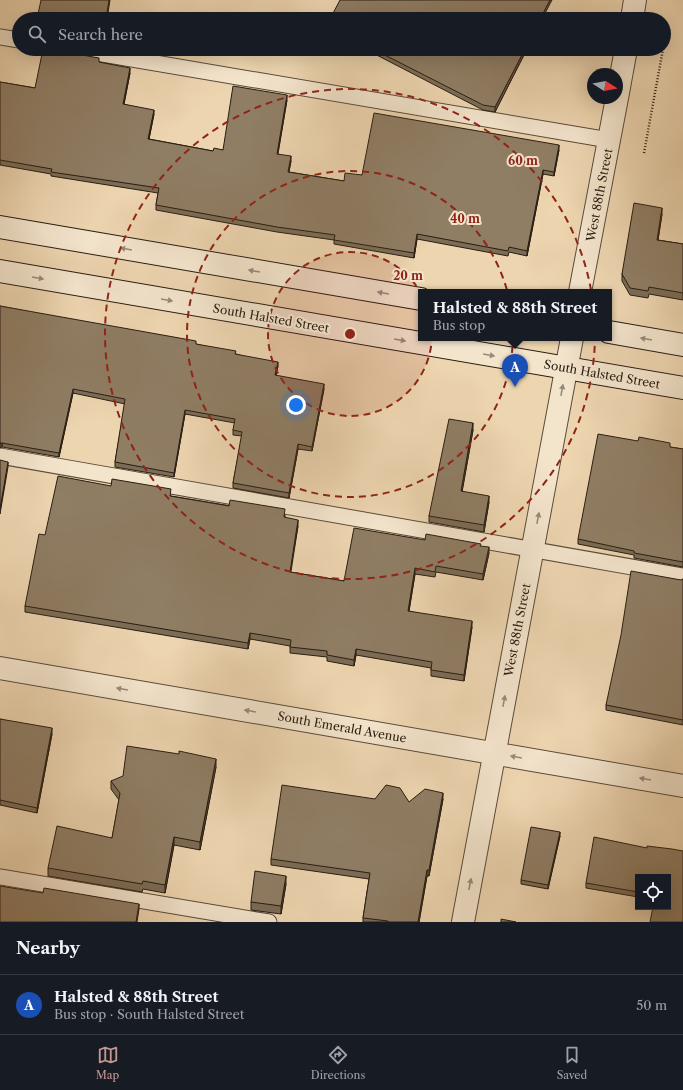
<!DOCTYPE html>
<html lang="en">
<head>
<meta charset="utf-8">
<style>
  :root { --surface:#171b24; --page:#20242c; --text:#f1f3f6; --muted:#9ea1a6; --line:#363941; --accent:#c59692 }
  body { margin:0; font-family:"Libre Caslon Text",serif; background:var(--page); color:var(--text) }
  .controls { position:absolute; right:12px; bottom:12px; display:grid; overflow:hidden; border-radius:0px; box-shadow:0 4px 16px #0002 }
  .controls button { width:36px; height:36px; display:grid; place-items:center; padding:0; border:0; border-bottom:1px solid var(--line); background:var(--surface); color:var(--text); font:20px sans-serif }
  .compass { position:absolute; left:587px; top:68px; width:36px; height:36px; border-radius:50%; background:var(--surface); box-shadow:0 4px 16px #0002; rotate:101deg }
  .you { position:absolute; left:296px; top:405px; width:14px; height:14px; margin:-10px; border:3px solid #fff; border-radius:50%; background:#1a73e8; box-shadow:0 0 0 6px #1a73e833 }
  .badge { display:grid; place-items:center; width:26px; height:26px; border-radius:50%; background:var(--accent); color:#fff; font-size:13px; font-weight:700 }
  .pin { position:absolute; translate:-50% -33px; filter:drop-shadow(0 1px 2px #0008) }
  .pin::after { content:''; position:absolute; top:21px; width:14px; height:12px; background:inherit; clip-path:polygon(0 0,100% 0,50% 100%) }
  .popup { position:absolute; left:418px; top:289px; width:194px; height:52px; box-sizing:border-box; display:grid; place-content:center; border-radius:0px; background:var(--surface); filter:drop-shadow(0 1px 3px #0005); font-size:13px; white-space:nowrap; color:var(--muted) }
  .popup b { font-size:15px; color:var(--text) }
  .popup::after { content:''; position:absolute; left:50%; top:100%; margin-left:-8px; border:8px solid transparent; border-top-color:var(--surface) }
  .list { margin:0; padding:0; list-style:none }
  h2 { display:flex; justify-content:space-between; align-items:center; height:52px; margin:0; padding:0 16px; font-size:17px }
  h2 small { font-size:13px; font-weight:400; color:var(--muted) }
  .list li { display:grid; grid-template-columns:26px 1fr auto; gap:12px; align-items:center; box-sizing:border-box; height:60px; padding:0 16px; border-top:1px solid var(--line) }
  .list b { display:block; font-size:15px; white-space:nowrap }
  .list p { margin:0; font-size:13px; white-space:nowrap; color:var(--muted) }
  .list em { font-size:13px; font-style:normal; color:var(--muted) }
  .icon { flex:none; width:22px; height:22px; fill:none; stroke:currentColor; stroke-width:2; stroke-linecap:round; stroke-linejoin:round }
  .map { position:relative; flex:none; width:683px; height:922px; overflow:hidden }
  .search { position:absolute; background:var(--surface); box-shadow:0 4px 16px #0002; left:12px; right:12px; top:12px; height:44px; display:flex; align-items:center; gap:10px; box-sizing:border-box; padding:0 14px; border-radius:22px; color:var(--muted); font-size:15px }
  .sheet { height:112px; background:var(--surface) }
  nav { display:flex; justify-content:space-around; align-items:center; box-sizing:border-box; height:56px; border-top:1px solid var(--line); background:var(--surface); font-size:11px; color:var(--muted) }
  nav a { display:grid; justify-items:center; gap:2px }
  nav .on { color:var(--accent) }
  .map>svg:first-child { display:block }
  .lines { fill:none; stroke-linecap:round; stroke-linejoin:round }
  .service-casing { stroke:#5a4b3a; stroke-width:17 }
  .minor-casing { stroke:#5a4b3a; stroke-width:24 }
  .secondary-casing { stroke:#291d12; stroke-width:24 }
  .path { stroke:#291d12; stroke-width:2.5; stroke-dasharray:1 2; stroke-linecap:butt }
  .service { stroke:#f3e4cc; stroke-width:15 }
  .minor { stroke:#f3e4cc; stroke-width:22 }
  .secondary { stroke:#f3e4cc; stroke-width:22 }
  .wall { fill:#7b6c56; stroke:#291d12 }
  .shaded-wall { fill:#645846; stroke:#291d12 }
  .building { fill:#8f7d64; stroke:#291d12 }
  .oneway { fill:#988a78 }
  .ring { fill:none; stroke:#8f2418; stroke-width:2; stroke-dasharray:7 5 }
  .labels { text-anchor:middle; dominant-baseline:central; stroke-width:4; stroke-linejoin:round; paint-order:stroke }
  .street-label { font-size:12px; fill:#291d12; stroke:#f3e4cc }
  .centre { fill:#8f2418; stroke:#f3e4cc; stroke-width:2 }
  .ring-label { font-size:12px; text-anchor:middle; font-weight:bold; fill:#8f2418; stroke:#f3e4cc; stroke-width:4; stroke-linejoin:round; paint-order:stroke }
</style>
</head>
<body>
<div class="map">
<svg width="683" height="922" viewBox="0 0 683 922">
  <rect width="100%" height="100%" fill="#edd5b0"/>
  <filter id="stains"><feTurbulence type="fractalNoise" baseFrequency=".005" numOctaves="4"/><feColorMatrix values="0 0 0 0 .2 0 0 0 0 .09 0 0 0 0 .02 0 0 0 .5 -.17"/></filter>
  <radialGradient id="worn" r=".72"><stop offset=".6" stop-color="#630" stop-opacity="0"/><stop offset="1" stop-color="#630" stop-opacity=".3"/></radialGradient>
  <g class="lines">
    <g class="service-casing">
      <path id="service" d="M0 37 19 40
        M73 49 609 140
        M0 456 683 576
        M0 877 269 922"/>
    </g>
    <g class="minor-casing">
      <path id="minor" d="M632 19 635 0
        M617 98 626 49
        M580 292 617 98
        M0 668 683 786
        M463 922 572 338"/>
    </g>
    <g class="secondary-casing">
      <path id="secondary" d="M0 227 421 299
        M0 271 683 388
        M609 332 683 345"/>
    </g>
    <path class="path" d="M664 43V41
      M644 153 663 49"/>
    <use href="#service" class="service"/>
    <use href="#minor" class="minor"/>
    <use href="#secondary" class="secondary"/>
  </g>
  <path class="wall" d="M365 49H527L495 112 483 110Z
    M71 53 130 73 124 104 154 114 149 139 213 151 223 150 287 100 278 154 291 161 289 172 344 181 362 175 559 150 554 176 543 174 527 256 509 252 508 256 417 239 414 258 334 244V240L277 232 156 210V205L158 193 51 176V174L0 165V82L35 88Z
    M662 214 658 240 683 244V300L649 294 648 298 630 295 622 281V274Z
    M0 306 196 344 236 354 278 366 276 376 324 389 312 451 298 449 289 498 233 488V483L242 436 233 435V430L235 423 185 414 174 477 115 467V462L125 404 73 393 59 457 2 447Z
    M473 430 462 491 489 502 484 532 429 522V516Z
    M670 447 683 449V567L634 558V555L578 544V539Z
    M111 486 285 515V517L298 526 290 572 344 581 425 540 481 546 489 553 483 580 436 572 435 577 415 574 409 611 472 627 464 681 431 676V668L356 655 354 666 327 661V657L290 653V646L250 639 248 649 25 612V606Z
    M683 579V725L606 710V705L681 580Z
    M0 719 52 734 37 813 0 805Z
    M216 767 200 850 174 845 165 893 143 889 142 892 48 876V868L112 838 119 800 111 789V781Z
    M375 799 409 802 443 799 429 876H427L419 922H363V918L369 879 271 865V859Z
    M560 836 548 889 521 884V880Z
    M647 848 668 907 638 877V897L586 888V883Z
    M286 884 281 914 251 910V902Z"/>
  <path class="shaded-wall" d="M109 0H110L107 19H106Z
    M550 0H552L542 19H540Z
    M525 49H527L495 112V107Z
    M130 68V73L123 109V104Z
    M287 95V100L277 158V154Z
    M154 110V114L148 144V139Z
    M559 145V150L554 176V172Z
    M291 156V161L288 176V172Z
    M543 170V174L527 256V251Z
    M662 208V214L657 246V240Z
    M417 234V239L414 258V253Z
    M278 362V366L275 380V375Z
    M324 384V389L312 451V447Z
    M73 389V393L59 457V453Z
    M185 410V414L174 477V473Z
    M473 423V430L461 498V491Z
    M0 443H2V447L0 448Z
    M298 444V449L289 498V493Z
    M8 462V467L0 514V509Z
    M489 496V502L484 532V525Z
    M298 520V526L290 578V572Z
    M489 547V553L483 580V574Z
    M415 568V574L408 617V611Z
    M472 621V627L464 681V675Z
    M250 633V639L248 649V643Z
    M356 649V655L354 666V660Z
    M52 728V734L37 813V808Z
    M216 759V767L200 850V842Z
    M443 793V799L429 876V870Z
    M560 832V836L548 889V885Z
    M174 837V845L165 893V885Z
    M427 870V876L419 922H418Z
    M286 876V884L281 914V906Z
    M139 904V909L137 922H136Z"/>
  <path class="building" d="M41 0H109L106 19H37Z
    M340 0H550L540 19H330Z
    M43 49H67L71 53 99 58V62L130 68 123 104 154 110 148 139 213 151 214 148 223 150 233 86 287 95 277 154 291 156 288 172 344 181 345 173 362 175 374 113 559 145 554 172 543 170 527 251 509 247 508 251 417 234 414 253 334 240 335 235 277 227 156 205 159 188 51 172 52 169 0 160V82L35 88Z
    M373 49H525L495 107 483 105Z
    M634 203 662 208 657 240 683 244V293L649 287 648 291 630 288 622 274Z
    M0 306 196 341V344L236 351 235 354 278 362 275 375 324 384 312 447 298 444 289 493 233 483 242 432 233 430 235 419 185 410 174 473 115 462 125 399 73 389 59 453 2 443H0Z
    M449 419 473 423 461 491 489 496 484 525 429 516Z
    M598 434 638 441 639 437 670 443V447L683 449V562L634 553V551L578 539Z
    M0 460 8 462 0 509Z
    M58 476 111 486 112 479 171 489 170 496 229 506 230 500 285 509 284 517 298 520 290 572 344 581 354 528 425 540 426 534 481 544 480 546 489 547 483 574 436 566 435 572 415 568 408 611 472 621 464 675 431 670 432 662 356 649 354 660 327 655V651L290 647 291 640 250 633 248 643 25 606 39 534 45 535Z
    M631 571 681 580 683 579V720L606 705 621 635Z
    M0 719 52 728 37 808 0 800Z
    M127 746 179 754V751L216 759 200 842 174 837 165 885 143 881 142 884 48 868 57 826 112 838 120 793 111 781 123 776Z
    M282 785 375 799 386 785 400 788 409 802 425 789 443 793 429 870H427L418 922H388V921L363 918 370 873 271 859Z
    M531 827 560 832 548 885 521 880Z
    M594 837 647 848V846L672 849 683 851V922H650L653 907H668V877H638V892L586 883Z
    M255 871 286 876 281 906 251 902Z
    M0 886 43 893 44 888 139 904 136 922H0Z
    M501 919 516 922H501Z"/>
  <defs><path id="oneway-solid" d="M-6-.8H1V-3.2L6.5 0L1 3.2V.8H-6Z"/></defs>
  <g class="oneway">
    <use href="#oneway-solid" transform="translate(126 249) rotate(-170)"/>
    <use href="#oneway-solid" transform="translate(254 271) rotate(-170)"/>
    <use href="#oneway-solid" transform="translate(38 278) rotate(10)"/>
    <use href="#oneway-solid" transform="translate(383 293) rotate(-170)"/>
    <use href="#oneway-solid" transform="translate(167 300) rotate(10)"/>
    <use href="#oneway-solid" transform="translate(646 339) rotate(-170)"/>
    <use href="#oneway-solid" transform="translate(400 340) rotate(10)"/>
    <use href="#oneway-solid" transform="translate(489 355) rotate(10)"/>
    <use href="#oneway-solid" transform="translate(562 390) rotate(-80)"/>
    <use href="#oneway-solid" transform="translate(538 518) rotate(-79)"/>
    <use href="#oneway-solid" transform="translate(122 689) rotate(-170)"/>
    <use href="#oneway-solid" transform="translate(504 701) rotate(-79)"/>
    <use href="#oneway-solid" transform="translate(250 711) rotate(-170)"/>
    <use href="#oneway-solid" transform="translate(516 757) rotate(-170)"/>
    <use href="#oneway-solid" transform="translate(645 779) rotate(-170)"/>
    <use href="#oneway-solid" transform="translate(470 884) rotate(-79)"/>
  </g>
  <circle cx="350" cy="334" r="82" fill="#8f2418" fill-opacity=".12"/>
  <g class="ring">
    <circle cx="350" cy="334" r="82"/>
    <circle cx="350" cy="334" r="163"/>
    <circle cx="350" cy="334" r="245"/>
  </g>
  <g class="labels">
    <g class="street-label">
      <text transform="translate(599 195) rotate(-79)">West 88th Street</text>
      <text transform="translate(271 318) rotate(10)">South Halsted Street</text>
      <text transform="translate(602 374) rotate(10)">South Halsted Street</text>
      <text transform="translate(517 630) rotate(-79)">West 88th Street</text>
      <text transform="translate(342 727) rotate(10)">South Emerald Avenue</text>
    </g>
  </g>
  <circle cx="350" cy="334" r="6" class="centre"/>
  <g class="ring-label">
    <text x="523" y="165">60 m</text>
    <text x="465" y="223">40 m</text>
    <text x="408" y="280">20 m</text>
  </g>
  <rect width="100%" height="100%" filter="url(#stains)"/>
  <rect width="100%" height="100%" fill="url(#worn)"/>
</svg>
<div class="controls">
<button><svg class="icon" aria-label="locate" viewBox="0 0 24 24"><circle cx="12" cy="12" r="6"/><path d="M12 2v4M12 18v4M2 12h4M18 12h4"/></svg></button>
</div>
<svg class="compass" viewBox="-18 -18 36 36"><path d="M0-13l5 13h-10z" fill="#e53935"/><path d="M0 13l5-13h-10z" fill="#9ea1a6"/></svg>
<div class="you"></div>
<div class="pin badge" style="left:515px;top:387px;background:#1a4fb4">A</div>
<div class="popup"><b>Halsted &amp; 88th Street</b>Bus stop</div>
<div class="search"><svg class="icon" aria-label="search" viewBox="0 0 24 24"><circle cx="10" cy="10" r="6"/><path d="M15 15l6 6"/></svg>Search here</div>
</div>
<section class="sheet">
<h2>Nearby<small></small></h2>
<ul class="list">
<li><span class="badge" style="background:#1a4fb4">A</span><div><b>Halsted &amp; 88th Street</b><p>Bus stop · South Halsted Street</p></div><em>50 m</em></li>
</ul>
</section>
<nav>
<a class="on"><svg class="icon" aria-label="map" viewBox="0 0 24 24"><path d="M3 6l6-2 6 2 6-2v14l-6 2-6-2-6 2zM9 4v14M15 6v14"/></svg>Map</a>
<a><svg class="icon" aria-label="directions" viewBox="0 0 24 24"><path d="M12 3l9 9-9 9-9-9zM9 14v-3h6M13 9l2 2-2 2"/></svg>Directions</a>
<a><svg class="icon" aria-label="saved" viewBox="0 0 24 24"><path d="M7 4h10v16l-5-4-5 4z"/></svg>Saved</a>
</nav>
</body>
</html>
